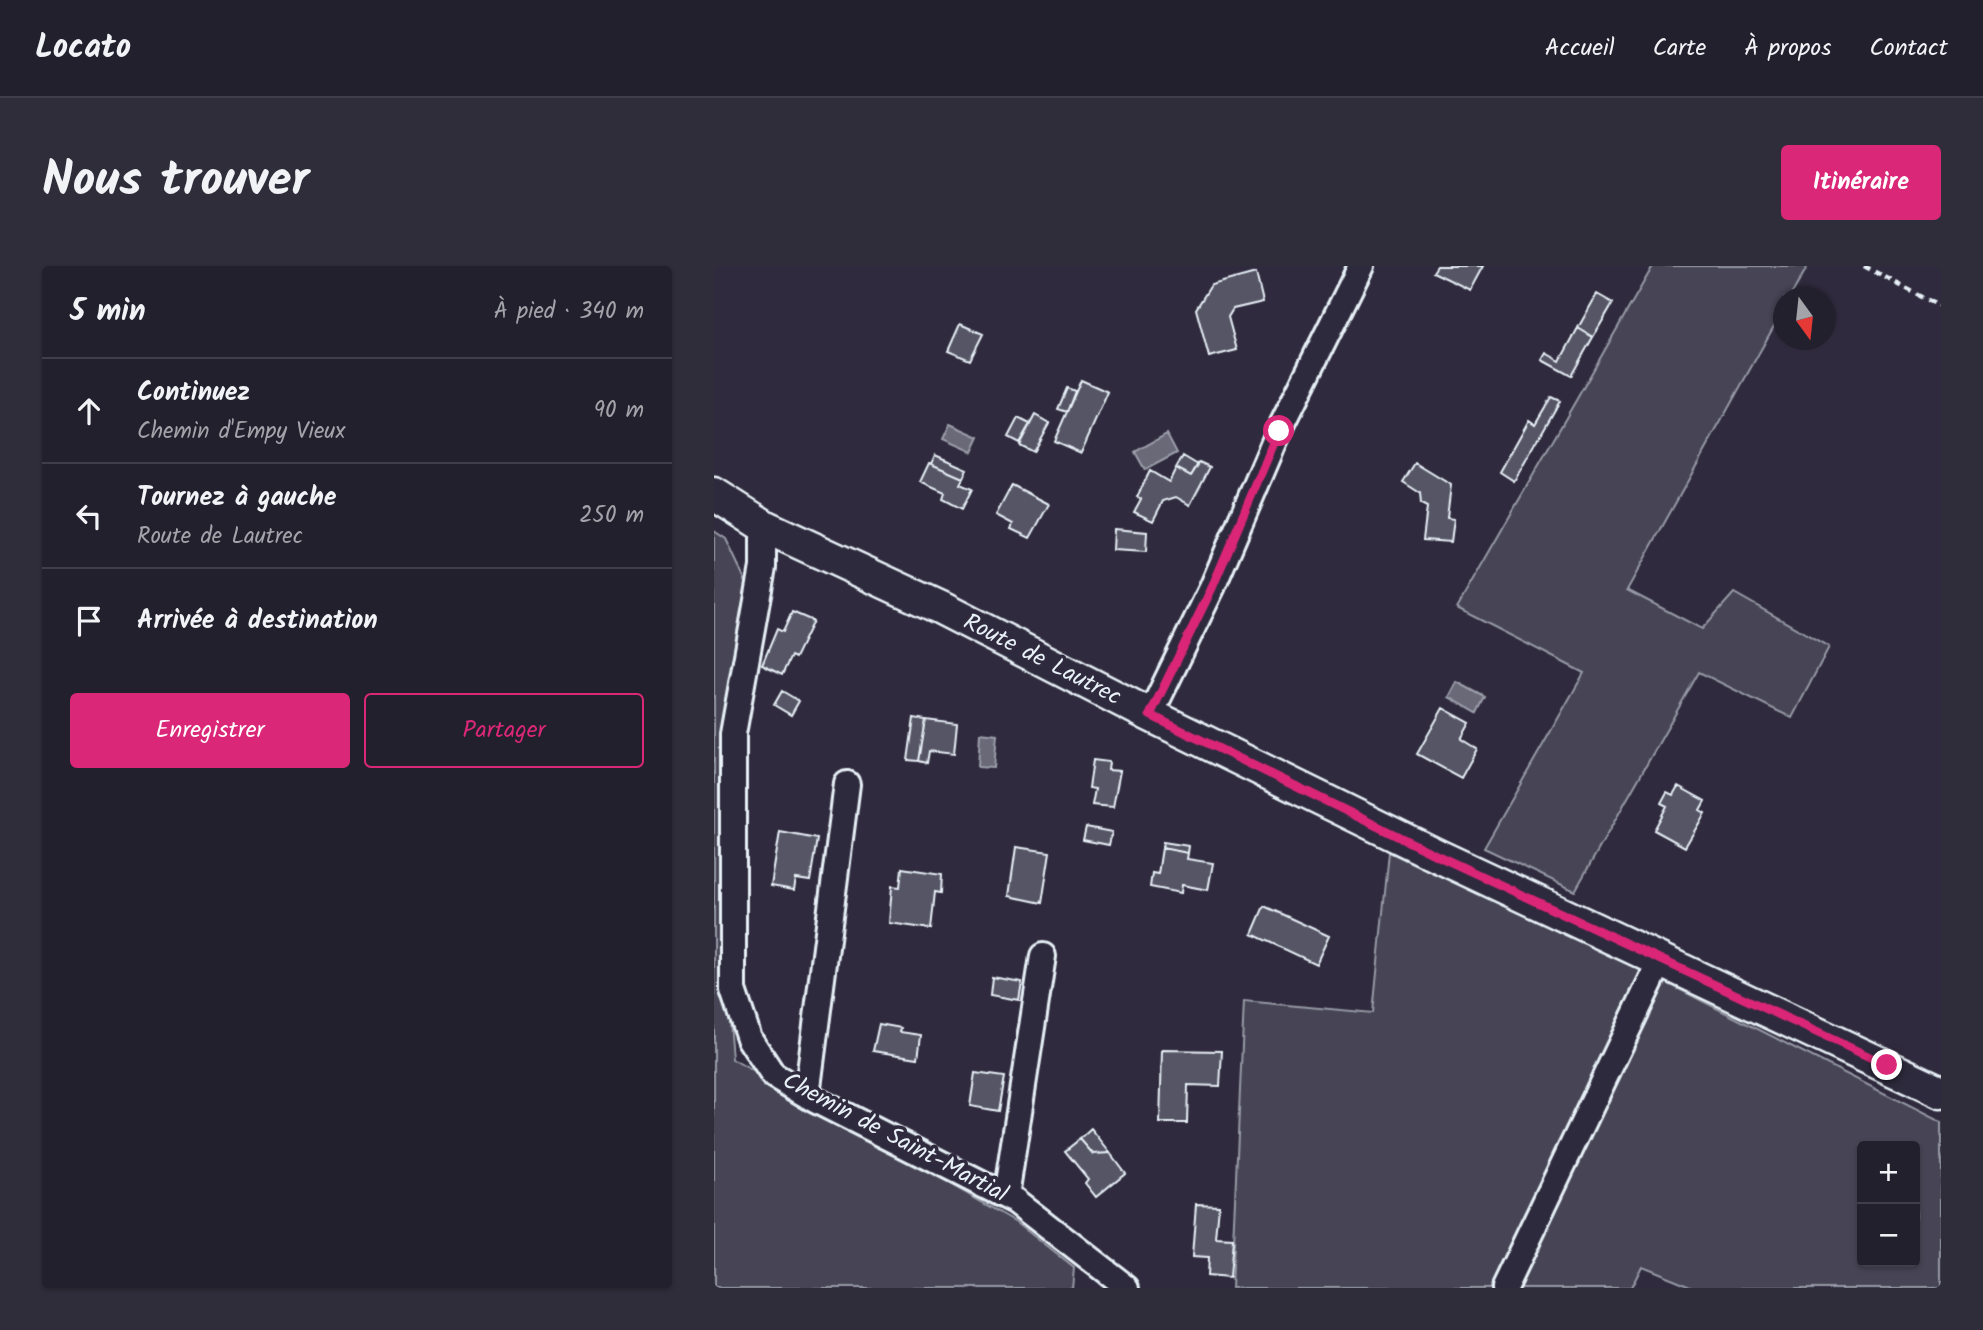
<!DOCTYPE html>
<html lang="fr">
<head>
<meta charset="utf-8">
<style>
  :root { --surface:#23202e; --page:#2f2d3a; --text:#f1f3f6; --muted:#a3a3aa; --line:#403e4a; --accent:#db2777 }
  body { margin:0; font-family:Kalam,sans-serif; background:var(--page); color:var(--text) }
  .controls { position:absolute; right:21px; bottom:21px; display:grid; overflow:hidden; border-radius:7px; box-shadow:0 2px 5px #0004 }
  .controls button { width:63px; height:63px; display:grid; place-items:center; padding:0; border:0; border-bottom:2px solid var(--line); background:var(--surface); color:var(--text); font:35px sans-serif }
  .compass { position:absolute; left:1059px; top:21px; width:63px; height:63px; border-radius:50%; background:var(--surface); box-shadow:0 2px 5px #0004; rotate:165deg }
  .stop { position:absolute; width:21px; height:21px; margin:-16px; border:5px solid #db2777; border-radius:50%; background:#fff }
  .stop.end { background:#db2777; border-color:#fff; box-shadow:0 2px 7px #0008 }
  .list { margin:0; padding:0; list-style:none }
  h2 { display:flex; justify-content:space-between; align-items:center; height:91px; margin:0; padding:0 28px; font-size:30px }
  h2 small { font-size:23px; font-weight:400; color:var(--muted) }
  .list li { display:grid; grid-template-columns:46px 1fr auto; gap:21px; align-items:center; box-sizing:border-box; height:105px; padding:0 28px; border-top:2px solid var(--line) }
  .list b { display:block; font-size:26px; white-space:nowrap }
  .list p { margin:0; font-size:23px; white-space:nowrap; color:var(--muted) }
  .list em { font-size:23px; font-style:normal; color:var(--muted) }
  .actions { display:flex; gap:14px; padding:21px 28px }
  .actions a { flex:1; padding:16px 0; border:2px solid var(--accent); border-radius:7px; text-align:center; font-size:24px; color:var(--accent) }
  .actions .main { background:var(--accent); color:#fff }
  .icon { flex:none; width:38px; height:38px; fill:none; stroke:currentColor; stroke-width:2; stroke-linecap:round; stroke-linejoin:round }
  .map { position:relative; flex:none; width:1227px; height:1022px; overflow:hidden; border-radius:7px }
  header { display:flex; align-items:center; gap:42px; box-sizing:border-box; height:98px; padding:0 35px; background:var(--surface); border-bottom:2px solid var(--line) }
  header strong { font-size:33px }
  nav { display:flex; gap:38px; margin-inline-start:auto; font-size:24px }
  .intro { display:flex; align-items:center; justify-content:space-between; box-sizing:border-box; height:168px; padding:0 42px }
  h1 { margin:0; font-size:49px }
  .button { padding:18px 32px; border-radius:7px; background:var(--accent); color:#fff; font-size:24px; font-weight:700 }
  main { display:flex; gap:42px; padding:0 42px }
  aside { flex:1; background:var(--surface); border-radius:7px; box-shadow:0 2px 5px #0004 }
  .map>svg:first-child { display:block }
  .green { fill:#464455; stroke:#979aa6; stroke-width:2; fill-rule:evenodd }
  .water { fill:#696978; stroke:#9c9fab; stroke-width:2 }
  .building { fill:#575565; stroke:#e8f1f8; stroke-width:2 }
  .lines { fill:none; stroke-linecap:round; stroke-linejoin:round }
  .minor-casing { stroke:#e8f1f8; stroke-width:30 }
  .major-casing { stroke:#e8f1f8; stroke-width:37 }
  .path { stroke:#e8f1f8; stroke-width:4.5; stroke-dasharray:7 5; stroke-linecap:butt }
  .minor { stroke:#2f2a3d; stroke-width:24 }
  .major { stroke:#2f2a3d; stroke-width:32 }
  .route { stroke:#db2777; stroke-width:9 }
  .labels { text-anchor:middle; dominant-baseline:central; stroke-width:7; stroke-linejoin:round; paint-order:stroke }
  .street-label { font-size:24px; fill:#e8f1f8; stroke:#2f2a3d }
</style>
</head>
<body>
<header>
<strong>Locato</strong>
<nav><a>Accueil</a><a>Carte</a><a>À propos</a><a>Contact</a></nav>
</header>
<div class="intro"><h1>Nous trouver</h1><a class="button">Itinéraire</a></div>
<main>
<aside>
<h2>5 min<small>À pied · 340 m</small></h2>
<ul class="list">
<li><svg class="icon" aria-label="ahead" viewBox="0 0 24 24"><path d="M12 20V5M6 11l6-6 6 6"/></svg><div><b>Continuez</b><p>Chemin d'Empy Vieux</p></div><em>90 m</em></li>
<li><svg class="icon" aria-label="left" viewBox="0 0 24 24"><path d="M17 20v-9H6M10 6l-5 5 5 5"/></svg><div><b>Tournez à gauche</b><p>Route de Lautrec</p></div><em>250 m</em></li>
<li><svg class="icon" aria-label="arrive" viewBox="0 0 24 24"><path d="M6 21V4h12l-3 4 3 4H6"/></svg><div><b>Arrivée à destination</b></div></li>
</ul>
<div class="actions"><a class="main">Enregistrer</a><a>Partager</a></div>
</aside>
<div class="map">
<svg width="1227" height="1022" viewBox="0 0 1227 1022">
  <rect width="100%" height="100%" fill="#2f2a3d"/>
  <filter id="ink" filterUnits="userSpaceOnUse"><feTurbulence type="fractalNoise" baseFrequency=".0143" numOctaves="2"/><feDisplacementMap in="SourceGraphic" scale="14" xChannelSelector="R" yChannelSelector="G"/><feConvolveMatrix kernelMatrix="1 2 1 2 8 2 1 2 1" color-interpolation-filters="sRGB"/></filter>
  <g filter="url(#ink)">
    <path class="green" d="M939 0H1094L1076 31 1070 32 1069 44 913 324 988 363 1020 327 1115 381 1078 452 985 406 861 625 770 582 870 407 743 342Z
      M0 265 12 273 34 320 13 729 18 793 302 956 360 1002 358 1022H0Z
      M675 586 947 714 1227 856V1022H981L927 1000 916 1022H517L530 735 659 747ZM1148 880H1201V996H1148Z"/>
    <path class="water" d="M236 158 265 171 258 186 229 173Z
      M453 168 463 187 431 204 421 186Z
      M743 416 771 431 763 447 735 431Z
      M266 467 283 469 280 502 264 501Z"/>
    <path class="building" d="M723 0H769L756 24 719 6Z
      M542 7 549 36 519 43 514 51 523 84 495 91 482 43 497 19Z
      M883 28 899 37 879 71 864 62Z
      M246 58 269 68 256 94 234 85Z
      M864 62 879 71 857 110 828 94 832 87 846 95Z
      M367 114 394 126 367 187 340 175Z
      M353 122 361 125 353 146 344 143Z
      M837 131 846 135 800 215 786 206 815 154 821 158Z
      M321 149 335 157 319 186 305 179Z
      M304 152 316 158 305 177 294 171Z
      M221 189 253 203 249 212 217 198Z
      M469 190 484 199 477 210 462 202Z
      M485 196 496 201 476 239 462 231 449 235 439 255 420 246 427 233 423 231 436 205 455 216 462 202 477 210Z
      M215 197 249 212 246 218 258 223 248 243 229 233 231 227 206 216Z
      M701 197 737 219 733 252 740 253 737 276 709 274 713 241 707 238 706 227 689 216Z
      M298 219 335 238 316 272 297 263 299 258 282 249Z
      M400 263 433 266 432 286 399 284Z
      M78 346 99 355 81 392 77 390 68 409 48 399 63 363 69 366Z
      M68 425 85 435 77 449 60 439Z
      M729 442 756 457 747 473 763 483 747 512 703 488Z
      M200 452 212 454 205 495 194 494Z
      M212 454 243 458 240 488 215 485 213 497 205 495Z
      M379 494 395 496 394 504 406 505 399 541 378 539 381 523 375 522Z
      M964 520 991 535 986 544 991 547 971 581 940 564 953 540 947 537 953 526 959 529Z
      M372 561 398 566 395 579 369 574Z
      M66 566 103 573 96 615 82 613 80 624 57 620Z
      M449 576 475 580 474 587 448 582Z
      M302 581 336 586 328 637 295 630Z
      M448 582 474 587 473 593 499 597 494 624 468 619 467 627 436 621 438 607 444 608Z
      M188 602 228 608 227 627 221 626 217 663 175 657 178 620 186 621Z
      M550 640 615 670 602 698 538 668Z
      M278 711 308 716 305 734 276 729Z
      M165 758 187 762 186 766 207 769 204 792 159 785Z
      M448 784 508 785 506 820 474 819 473 857H446Z
      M261 807 290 811 284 845 256 840Z
      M377 863 396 887 379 888 366 873Z
      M366 873 379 888 396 887 411 907 382 931 371 917 374 913 351 885Z
      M482 938 505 939 502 973 518 974 515 1012 492 1010 493 992 478 991Z"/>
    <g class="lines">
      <g class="minor-casing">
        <path id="minor" d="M52 261 49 273V301L19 468V724L35 772 59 809 101 834 301 935 413 1022
          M436 449 498 322 565 165 647 0
          M93 829 133 518
          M292 930 329 690
          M790 1022 947 694"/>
      </g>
      <g class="major-casing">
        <path id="major" d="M0 228 52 261 227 342 436 449 722 589 1227 826"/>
      </g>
      <path class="path" d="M1150 0 1227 41"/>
      <use href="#minor" class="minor"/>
      <use href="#major" class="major"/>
    </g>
  </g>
  <g class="lines" filter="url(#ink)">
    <path class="route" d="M565 165 498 322 436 449 722 589 1173 799"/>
  </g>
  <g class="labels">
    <g class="street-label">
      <text transform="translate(328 394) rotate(27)">Route de Lautrec</text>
      <text transform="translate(181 872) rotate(28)">Chemin de Saint-Martial</text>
    </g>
  </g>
</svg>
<div class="controls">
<button>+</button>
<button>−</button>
</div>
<svg class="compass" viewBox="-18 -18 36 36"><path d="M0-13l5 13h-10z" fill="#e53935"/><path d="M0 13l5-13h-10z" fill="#a3a3aa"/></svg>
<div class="stop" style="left:565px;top:165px"></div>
<div class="stop end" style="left:1173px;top:799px"></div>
</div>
</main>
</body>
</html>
